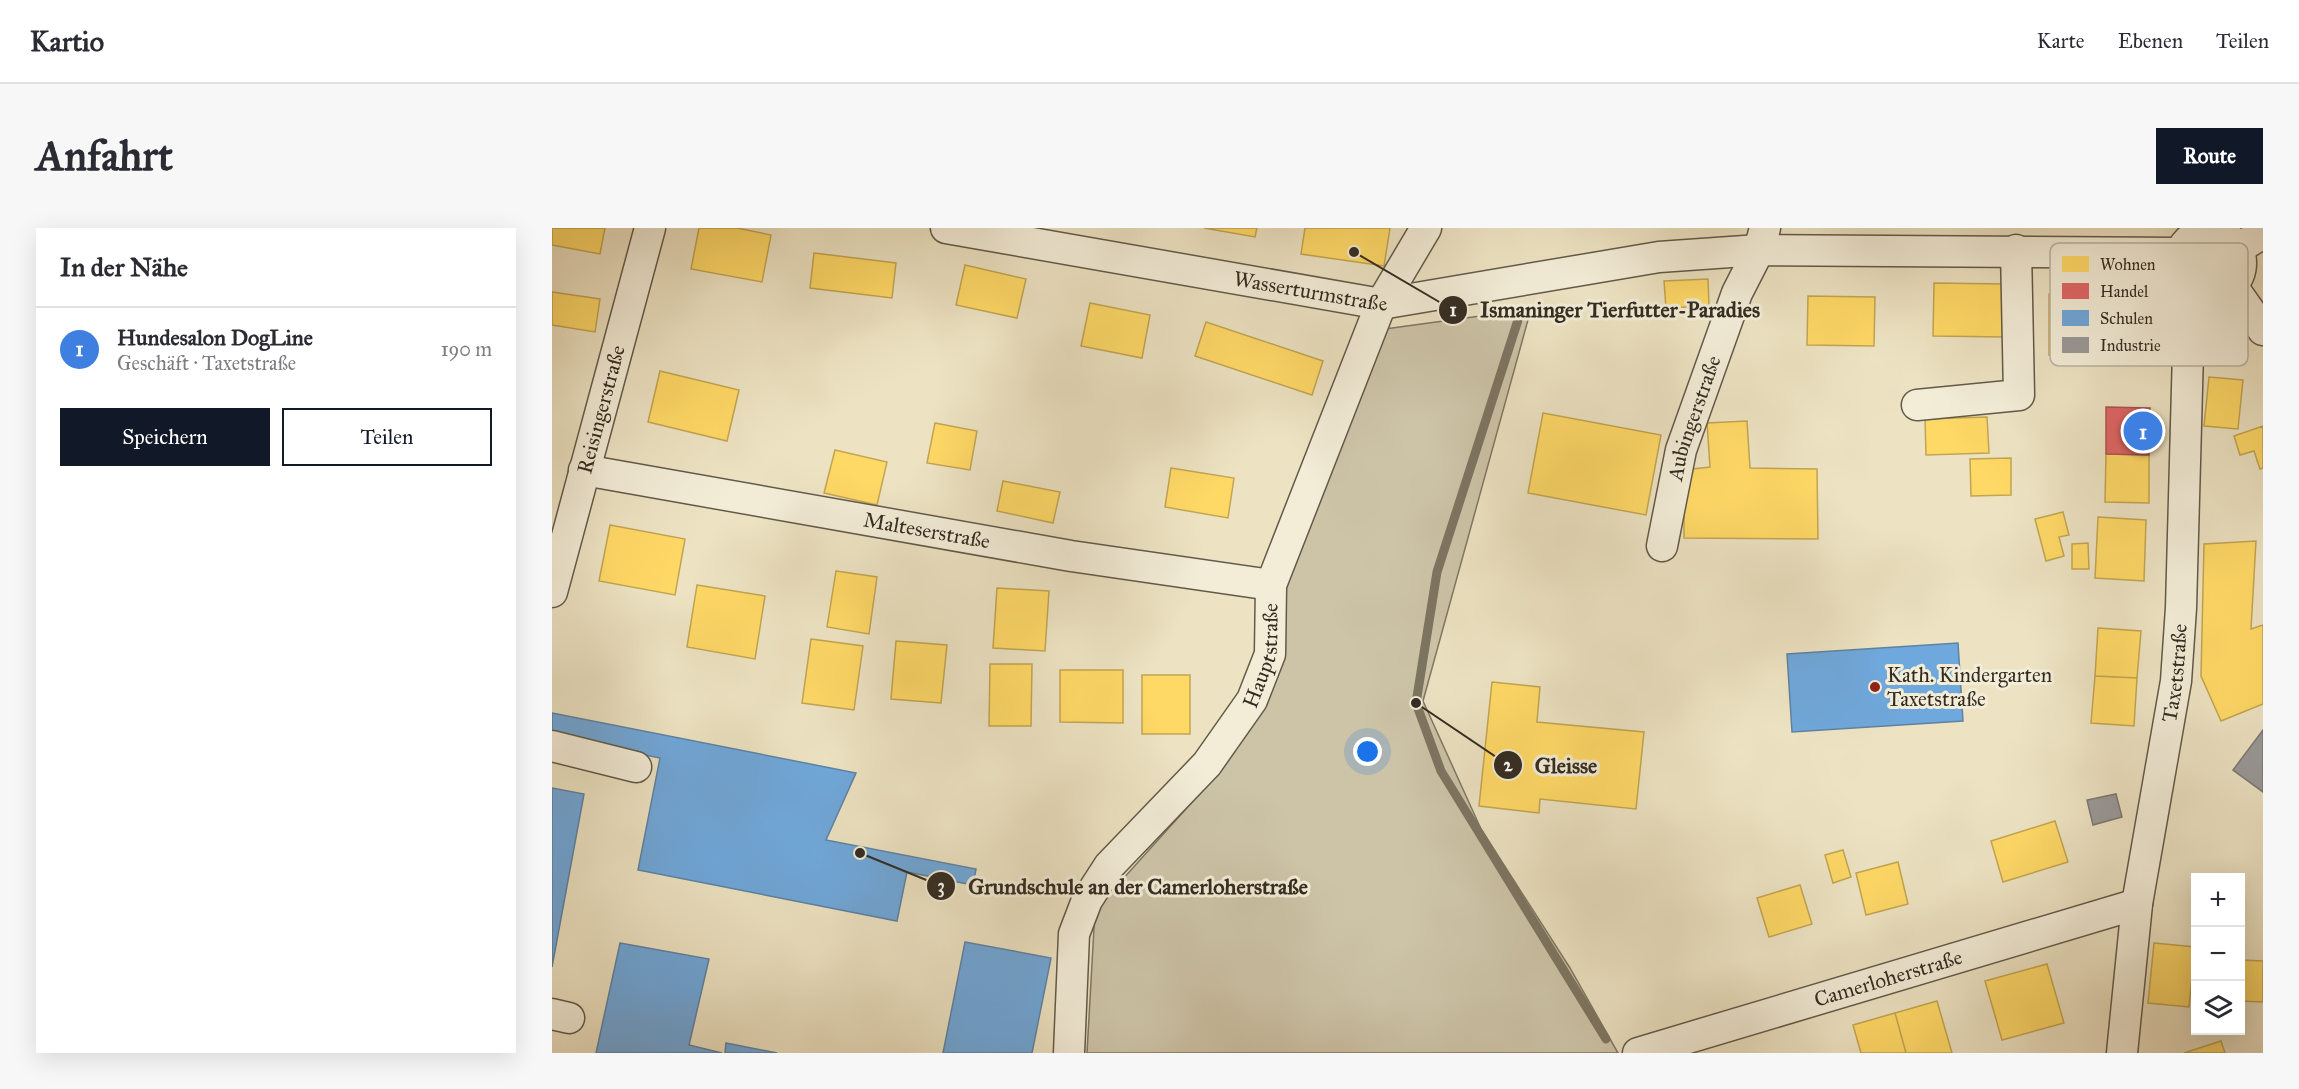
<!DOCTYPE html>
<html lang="de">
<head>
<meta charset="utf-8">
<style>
  :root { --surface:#fff; --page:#f7f7f7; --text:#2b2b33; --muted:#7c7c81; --line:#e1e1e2; --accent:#111827 }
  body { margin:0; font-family:"IM FELL Great Primer",serif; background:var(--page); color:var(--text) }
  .controls { position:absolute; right:18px; bottom:18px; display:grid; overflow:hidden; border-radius:0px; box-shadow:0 6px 24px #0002 }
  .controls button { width:54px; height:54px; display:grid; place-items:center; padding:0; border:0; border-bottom:2px solid var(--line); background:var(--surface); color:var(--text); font:30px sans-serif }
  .you { position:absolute; left:816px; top:524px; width:21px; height:21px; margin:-15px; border:4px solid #fff; border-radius:50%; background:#1a73e8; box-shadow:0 0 0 9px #1a73e833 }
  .badge { display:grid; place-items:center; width:39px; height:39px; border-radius:50%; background:var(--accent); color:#fff; font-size:20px; font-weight:700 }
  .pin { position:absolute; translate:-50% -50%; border:3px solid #fff; box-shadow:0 2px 6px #0006 }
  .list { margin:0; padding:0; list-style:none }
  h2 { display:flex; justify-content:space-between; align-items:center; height:78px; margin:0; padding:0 24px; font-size:26px }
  h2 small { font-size:20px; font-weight:400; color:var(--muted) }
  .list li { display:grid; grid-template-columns:39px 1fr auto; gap:18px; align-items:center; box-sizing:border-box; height:84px; padding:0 24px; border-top:2px solid var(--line) }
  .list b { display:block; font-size:22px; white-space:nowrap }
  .list p { margin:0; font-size:20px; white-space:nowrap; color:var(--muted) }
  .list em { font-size:20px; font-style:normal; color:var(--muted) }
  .actions { display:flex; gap:12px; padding:18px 24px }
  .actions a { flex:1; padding:14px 0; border:2px solid var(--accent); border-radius:0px; text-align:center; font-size:21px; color:var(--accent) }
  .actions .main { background:var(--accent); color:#fff }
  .icon { flex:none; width:33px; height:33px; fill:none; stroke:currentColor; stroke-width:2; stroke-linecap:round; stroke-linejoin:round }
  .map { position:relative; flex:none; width:1711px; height:825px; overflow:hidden; border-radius:0px }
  header { display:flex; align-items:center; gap:36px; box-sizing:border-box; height:84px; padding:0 30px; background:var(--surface); border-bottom:2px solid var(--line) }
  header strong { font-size:28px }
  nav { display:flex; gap:33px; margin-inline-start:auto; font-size:21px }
  .intro { display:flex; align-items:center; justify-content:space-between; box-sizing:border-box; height:144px; padding:0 36px }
  h1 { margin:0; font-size:42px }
  .button { padding:15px 27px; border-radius:0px; background:var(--accent); color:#fff; font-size:21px; font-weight:700 }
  main { display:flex; gap:36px; padding:0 36px }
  aside { flex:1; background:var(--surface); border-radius:0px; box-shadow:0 6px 24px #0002 }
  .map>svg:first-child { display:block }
  .green { fill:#cdc4a8; stroke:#807865; stroke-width:1.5 }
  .homes { fill:#ffd966; stroke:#c2a552; stroke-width:1.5 }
  .shops { fill:#e06666; stroke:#ac5552; stroke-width:1.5 }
  .schools { fill:#6fa8dc; stroke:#5d83a4; stroke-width:1.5 }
  .industry { fill:#999; stroke:#7a7875; stroke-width:1.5 }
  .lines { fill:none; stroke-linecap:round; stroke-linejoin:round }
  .stream { stroke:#7d7562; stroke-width:9 }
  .minor-casing { stroke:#625a4a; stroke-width:33 }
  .minor { stroke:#f3edd8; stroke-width:30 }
  .poi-dot { fill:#8f2418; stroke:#f3edd8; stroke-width:2 }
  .labels { text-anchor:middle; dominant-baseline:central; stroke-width:6; stroke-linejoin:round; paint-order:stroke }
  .street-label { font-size:21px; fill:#332c22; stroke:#f3edd8 }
  .poi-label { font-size:21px; fill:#332c22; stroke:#f3edd8; text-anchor:start }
  .key { fill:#f3edd8; stroke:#b9b3a1; stroke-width:1.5 }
  .key-label { font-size:16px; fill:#332c22 }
  .leader { fill:none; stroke:#332c22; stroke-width:2 }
  .callout-dot { fill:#332c22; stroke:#f3edd8; stroke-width:2 }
  .mark-label { font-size:18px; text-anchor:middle; font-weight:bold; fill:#fff }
  .callout-label { font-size:22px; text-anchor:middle; font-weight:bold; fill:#332c22; stroke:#f3edd8; stroke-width:6; stroke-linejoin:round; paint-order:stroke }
</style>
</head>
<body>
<header>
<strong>Kartio</strong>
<nav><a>Karte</a><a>Ebenen</a><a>Teilen</a></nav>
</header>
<div class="intro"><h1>Anfahrt</h1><a class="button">Route</a></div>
<main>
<aside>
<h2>In der Nähe<small></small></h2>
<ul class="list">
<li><span class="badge" style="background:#3f7fe0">1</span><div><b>Hundesalon DogLine</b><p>Geschäft · Taxetstraße</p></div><em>190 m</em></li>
</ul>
<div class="actions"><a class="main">Speichern</a><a>Teilen</a></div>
</aside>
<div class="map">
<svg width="1711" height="825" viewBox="0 0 1711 825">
  <rect width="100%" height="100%" fill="#ede3c3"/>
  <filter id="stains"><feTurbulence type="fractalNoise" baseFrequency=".00333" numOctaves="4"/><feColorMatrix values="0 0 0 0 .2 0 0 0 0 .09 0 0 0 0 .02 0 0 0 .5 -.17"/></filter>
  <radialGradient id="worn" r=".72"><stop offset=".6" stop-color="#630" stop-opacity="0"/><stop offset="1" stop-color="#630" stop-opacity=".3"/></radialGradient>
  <path class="green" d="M979 81 871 473 929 601 1018 740 1066 825H535L543 682 668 543 729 428 735 350 833 101Z"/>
  <path class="homes" d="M0 0H53L48 26 0 17Z
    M147 0H185L219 7 210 54 139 41Z
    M652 0H705L703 9Z
    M753 0H838L832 38 749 26Z
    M262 25 344 35 340 70 258 60Z
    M413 37 474 51 465 90 404 77Z
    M1156 51 1157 78 1114 80 1112 53Z
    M1382 55 1454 56 1453 109 1381 108Z
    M0 64 48 71 43 104 0 97Z
    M1497 66H1592V127H1497Z
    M1256 68 1323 69 1322 118 1255 117Z
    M538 75 598 87 590 130 529 118Z
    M654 94 771 133 760 167 643 128Z
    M108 143 187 162 175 213 96 194Z
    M1657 149 1691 152 1686 201 1652 198Z
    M991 185 1109 207 1094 287 976 265Z
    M1435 189 1437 225 1374 227 1373 191Z
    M1195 193 1198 240 1265 241 1266 311 1132 310V242L1158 239 1155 195Z
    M383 195 425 203 418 242 375 235Z
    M1711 198V240L1708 241 1702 223 1688 227 1682 208Z
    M283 222 335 234 325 277 272 265Z
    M1554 226 1597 227V275L1553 274Z
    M1459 230V267L1419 268 1418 231Z
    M619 240 682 250 676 290 613 279Z
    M451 253 508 264 501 295 445 283Z
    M1511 284 1517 307 1507 309 1512 328 1494 333 1483 291Z
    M1546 289 1594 292 1592 353 1543 350Z
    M58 297 133 311 123 367 47 353Z
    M1704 313 1699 401 1711 397V476L1669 493 1649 448 1652 316Z
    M1536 315 1537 341H1520V316Z
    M284 343 325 349 317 406 275 399Z
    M145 357 213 368 203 431 135 419Z
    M445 360 497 363 493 423 441 420Z
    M1546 400 1589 403 1585 450 1543 448Z
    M259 411 311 418 302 482 250 475Z
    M344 413 395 417 389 475 339 471Z
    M438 436H480L479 498H437Z
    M508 442H571V495L508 494Z
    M590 447H638V506H590Z
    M1543 448 1585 450 1582 498 1539 495Z
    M940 454 988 459 985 494 1092 504 1084 581 988 571 987 585 927 578Z
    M1503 593 1516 634 1451 654 1439 613Z
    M1291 622 1299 649 1281 655 1273 627Z
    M1346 634 1356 676 1314 687 1304 645Z
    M1248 657 1260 696 1217 709 1205 670Z
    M1602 715 1643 719 1637 779 1596 775Z
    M1688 732 1711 733V774L1688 773Z
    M1495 736 1512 795 1450 812 1433 753Z
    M1385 773 1400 825H1354L1343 785Z
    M1343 785 1354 825H1309L1301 797Z
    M1669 813 1673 825H1632Z"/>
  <path class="shops" d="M1554 179 1598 180 1597 227 1554 226Z"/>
  <path class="schools" d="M1406 415 1411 493 1240 504 1235 426Z
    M0 485 304 545 274 612 424 641 421 657 355 644 345 693 86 642 108 530 0 508Z
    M0 560 32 566 0 739Z
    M413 714 499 730 480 825H391Z
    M68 715 157 731 137 817 170 825H44Z
    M174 815 225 825H173Z"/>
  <path class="industry" d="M1711 502V564L1681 542Z
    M1564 566 1570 589 1541 597 1535 572Z"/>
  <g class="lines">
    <path class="stream" d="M966 92 885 344 864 475 889 543 1054 811"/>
    <g class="minor-casing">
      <g id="minor">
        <path id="s1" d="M394 0 829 76 1107 29 1207 22 1628 25"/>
        <circle cx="1658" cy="35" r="31"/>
        <path d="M1687 20 1711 5"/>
        <path d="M1680 58 1711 102"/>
        <path d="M1365 177 1467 167 1464 22"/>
        <path id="s2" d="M32 242 519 328 719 357"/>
        <path id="s3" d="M1110 318 1129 222 1185 65 1207 22 1213 0"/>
        <path id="s4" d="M0 364 98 0"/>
        <path d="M0 518 84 539"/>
        <path d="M0 786 17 790"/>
        <path id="s5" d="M517 825 522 706 535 672 557 638 655 536 700 472 718 426 719 357 829 76 874 0"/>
        <path id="s6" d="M1086 825 1585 676"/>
        <path id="s7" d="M1570 825 1585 676 1624 453 1629 380 1637 87V74L1643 62"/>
      </g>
    </g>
    <use href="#minor" class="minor"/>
  </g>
  <circle class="poi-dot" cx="1323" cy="459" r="6"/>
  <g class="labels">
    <g class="street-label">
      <text stroke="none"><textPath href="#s1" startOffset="370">Wasserturmstraße</textPath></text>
      <text stroke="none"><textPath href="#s4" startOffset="189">Reisingerstraße</textPath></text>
      <text stroke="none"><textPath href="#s3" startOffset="132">Aubingerstraße</textPath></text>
      <text stroke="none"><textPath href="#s2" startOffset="348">Malteserstraße</textPath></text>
      <text stroke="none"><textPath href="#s5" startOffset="462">Hauptstraße</textPath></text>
      <text stroke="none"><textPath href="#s7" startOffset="384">Taxetstraße</textPath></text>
      <text stroke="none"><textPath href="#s6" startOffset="261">Camerloherstraße</textPath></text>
    </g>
    <g class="poi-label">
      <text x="1335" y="447">Kath. Kindergarten<tspan x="1335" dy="24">Taxetstraße</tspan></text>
    </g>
  </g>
  <rect x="1498" y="15" width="198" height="123" rx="9" class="key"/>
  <rect x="1510" y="28" width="27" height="16" fill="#ffd966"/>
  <rect x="1510" y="55" width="27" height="16" fill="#e06666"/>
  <rect x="1510" y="82" width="27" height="16" fill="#6fa8dc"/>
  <rect x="1510" y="109" width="27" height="16" fill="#999"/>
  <g class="key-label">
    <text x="1548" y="42">Wohnen</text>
    <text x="1548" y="69">Handel</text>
    <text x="1548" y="96">Schulen</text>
    <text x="1548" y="123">Industrie</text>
  </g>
  <path class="leader" d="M802 24L901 82M864 475L956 537M308 625L389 658"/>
  <g class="callout-dot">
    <circle cx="802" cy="24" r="6"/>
    <circle cx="864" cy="475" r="6"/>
    <circle cx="308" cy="625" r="6"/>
    <circle cx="901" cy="82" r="15"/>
    <circle cx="956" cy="537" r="15"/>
    <circle cx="389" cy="658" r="15"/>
  </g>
  <g class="mark-label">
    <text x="901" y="88">1</text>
    <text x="956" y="543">2</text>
    <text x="389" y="664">3</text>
  </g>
  <g class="callout-label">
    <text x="1068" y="89">Ismaninger Tierfutter-Paradies</text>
    <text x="1014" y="545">Gleisse</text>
    <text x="586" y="666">Grundschule an der Camerloherstraße</text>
  </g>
  <rect width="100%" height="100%" filter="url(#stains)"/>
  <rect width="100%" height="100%" fill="url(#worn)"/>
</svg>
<div class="controls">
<button>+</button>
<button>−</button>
<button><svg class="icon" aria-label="layers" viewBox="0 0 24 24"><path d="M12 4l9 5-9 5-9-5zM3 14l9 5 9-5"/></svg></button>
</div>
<div class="you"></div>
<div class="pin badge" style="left:1591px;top:203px;background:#3f7fe0">1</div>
</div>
</main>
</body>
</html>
